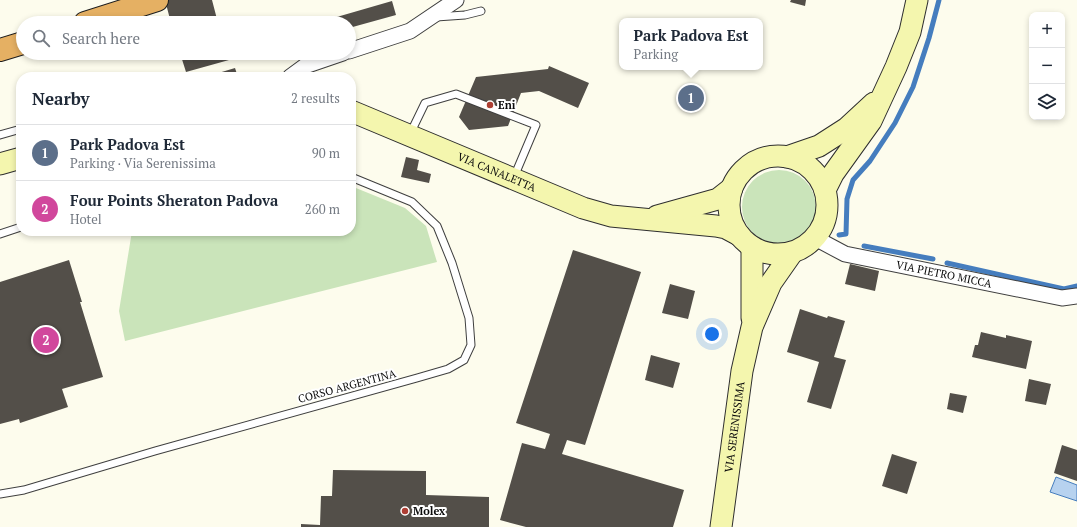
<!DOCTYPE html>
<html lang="en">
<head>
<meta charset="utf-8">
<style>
  :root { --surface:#fff; --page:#f6f6f7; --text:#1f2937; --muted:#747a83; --line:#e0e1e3; --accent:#db2777 }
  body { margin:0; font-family:"PT Serif",serif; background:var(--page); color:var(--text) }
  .controls { position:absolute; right:12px; top:12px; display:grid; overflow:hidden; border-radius:8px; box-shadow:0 2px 6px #0003 }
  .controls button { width:36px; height:36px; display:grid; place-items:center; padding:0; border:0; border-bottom:1px solid var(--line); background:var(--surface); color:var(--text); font:20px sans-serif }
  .you { position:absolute; left:712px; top:334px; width:14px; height:14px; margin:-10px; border:3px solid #fff; border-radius:50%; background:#1a73e8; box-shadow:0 0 0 6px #1a73e833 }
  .badge { display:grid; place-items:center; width:26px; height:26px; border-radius:50%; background:var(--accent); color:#fff; font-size:13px; font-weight:700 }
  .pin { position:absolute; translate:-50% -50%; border:2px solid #fff; box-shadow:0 1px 4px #0006 }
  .popup { position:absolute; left:619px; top:18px; width:144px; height:52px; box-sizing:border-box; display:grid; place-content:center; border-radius:8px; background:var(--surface); filter:drop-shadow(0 1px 3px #0005); font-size:13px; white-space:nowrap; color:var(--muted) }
  .popup b { font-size:15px; color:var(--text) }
  .popup::after { content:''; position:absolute; left:50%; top:100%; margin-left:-8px; border:8px solid transparent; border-top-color:var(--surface) }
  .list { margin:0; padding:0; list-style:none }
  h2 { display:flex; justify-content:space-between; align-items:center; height:52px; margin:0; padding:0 16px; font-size:17px }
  h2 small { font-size:13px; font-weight:400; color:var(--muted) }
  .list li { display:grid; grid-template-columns:26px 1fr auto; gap:12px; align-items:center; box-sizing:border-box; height:56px; padding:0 16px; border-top:1px solid var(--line) }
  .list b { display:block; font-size:15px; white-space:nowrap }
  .list p { margin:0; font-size:13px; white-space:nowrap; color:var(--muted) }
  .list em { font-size:13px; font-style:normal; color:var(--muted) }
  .icon { flex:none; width:22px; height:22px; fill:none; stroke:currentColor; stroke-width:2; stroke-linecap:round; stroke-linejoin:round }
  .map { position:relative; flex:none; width:1077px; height:527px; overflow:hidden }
  .search { position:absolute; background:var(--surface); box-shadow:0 2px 6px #0003; left:16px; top:16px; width:340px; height:44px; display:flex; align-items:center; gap:10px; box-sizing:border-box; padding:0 14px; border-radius:22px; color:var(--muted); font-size:15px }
  .panel { position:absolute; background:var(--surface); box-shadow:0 2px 6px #0003; left:16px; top:72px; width:340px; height:164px; border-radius:16px }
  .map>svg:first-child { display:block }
  .green { fill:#cae4ba }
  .water { fill:#b7d2ef; stroke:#457dbe }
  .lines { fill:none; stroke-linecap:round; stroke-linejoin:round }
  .stream { stroke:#457dbe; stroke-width:5 }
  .building { fill:#534f49 }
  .lane-casing { stroke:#3f3f3f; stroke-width:9 }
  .street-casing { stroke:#3f3f3f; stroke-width:17 }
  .secondary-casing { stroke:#2e2e2e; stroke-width:23 }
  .highway-casing { stroke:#1d1d1d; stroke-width:24 }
  .lane { stroke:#fff; stroke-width:7 }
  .street { stroke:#fff; stroke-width:15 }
  .secondary { stroke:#f4f6ae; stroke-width:21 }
  .highway { stroke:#e5b063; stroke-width:22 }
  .poi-dot { fill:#ad3e33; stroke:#fff; stroke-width:1.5 }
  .labels { text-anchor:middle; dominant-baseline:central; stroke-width:4; stroke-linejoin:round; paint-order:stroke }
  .poi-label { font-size:11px; font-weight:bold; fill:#0c0c0c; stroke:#fff; text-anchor:start }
  .street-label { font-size:11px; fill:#0c0c0c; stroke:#fff }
</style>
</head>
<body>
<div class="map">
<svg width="1077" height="527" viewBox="0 0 1077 527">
  <rect width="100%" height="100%" fill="#fdfced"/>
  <path class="green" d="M742 207a37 37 0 1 1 74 0a37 37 0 1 1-74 0Z
    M351 186 405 208 426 226 437 262 125 341 119 311 132 231H351Z"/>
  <path class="water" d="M1056 477 1077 485V501L1050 492Z"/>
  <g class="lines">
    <path class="stream" d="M839 235 846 234 847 199 853 180 870 161 895 123 913 87 929 38 939 0
      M864 246 933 259
      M947 263 1064 289 1077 286"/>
  </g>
  <path class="building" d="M165 0H212L218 23H171Z
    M791 0H806L805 6 790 2Z
    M392 1 396 15 349 28V23H316Z
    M180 53H227L229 60 186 72Z
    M549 66 589 83 578 108 539 91 521 93 508 126 469 130 459 117 476 77 548 69Z
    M235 68 238 77H205Z
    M406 157 419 160 417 170 431 174 429 183 401 177Z
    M573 250 641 272 585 445 567 440 562 454 684 490 673 527H526L500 520 522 443 545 449 550 434 516 423Z
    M69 260 82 302H80L103 377 62 389 68 407 20 423 19 419 0 424V282Z
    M850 264 879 271 875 291 845 284Z
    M670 284 695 291 688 319 662 313Z
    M800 309 827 318 828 316 845 321 834 357 846 360 831 409 807 402 819 362 787 352Z
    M981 332 1006 338V335L1032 341 1026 369 972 357 975 345H978Z
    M651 355 680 363 673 388 645 380Z
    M1029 379 1051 384 1046 405 1025 401Z
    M950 393 967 396 963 413 947 409Z
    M1062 445 1077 450V481L1054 473Z
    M892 454 917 462 907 494 882 486Z
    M333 470 426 471V495L489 497V527H301V524L320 525 321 496H332Z"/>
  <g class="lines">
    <g class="lane-casing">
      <path id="lane" d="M436 17 465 15 481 11
        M410 134 425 103 456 94 536 125 514 177
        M0 135 21 129
        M0 234 21 227
        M0 494 24 490 155 451 417 378 448 369 464 360 471 345 469 318 452 263 437 226 412 202 351 177"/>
    </g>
    <g class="street-casing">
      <g id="street">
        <path d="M349 51 410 31 456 0"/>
        <path d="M290 77 305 66 343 53"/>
        <path id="s1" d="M815 238 845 254 1062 298 1077 296"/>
      </g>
    </g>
    <g class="secondary-casing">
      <g id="secondary">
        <path id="s2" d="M351 111 583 208 611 216 716 226 726 228 739 235"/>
        <circle cx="778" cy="205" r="49"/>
        <path d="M787 157 819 146 847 128 874 103"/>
        <path d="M0 164 21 158"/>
        <path d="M825 190 833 174 871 121 896 67 910 32 917 0"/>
        <path d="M657 216 718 199 732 188"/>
        <path d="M752 247V318"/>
        <path id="s3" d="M721 527 742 371 752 327 771 283 792 253"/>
      </g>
    </g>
    <g class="highway-casing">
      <path id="highway" d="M85 23 157 0
        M0 50 23 43"/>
    </g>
    <use href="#lane" class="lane"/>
    <use href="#street" class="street"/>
    <use href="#secondary" class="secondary"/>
    <use href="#highway" class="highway"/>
  </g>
  <g class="poi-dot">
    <circle cx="490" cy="105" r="4"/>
    <circle cx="405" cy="511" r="4"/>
  </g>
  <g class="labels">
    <g class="poi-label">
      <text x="498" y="105">Eni</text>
      <text x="413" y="511">Molex</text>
    </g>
    <g class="street-label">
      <text stroke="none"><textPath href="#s2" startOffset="158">VIA CANALETTA</textPath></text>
      <text stroke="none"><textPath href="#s1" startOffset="135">VIA PIETRO MICCA</textPath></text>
      <text transform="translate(347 386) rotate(-15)">CORSO ARGENTINA</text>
      <text stroke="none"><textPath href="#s3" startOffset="101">VIA SERENISSIMA</textPath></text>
    </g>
  </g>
</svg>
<div class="controls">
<button>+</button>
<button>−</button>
<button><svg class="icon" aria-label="layers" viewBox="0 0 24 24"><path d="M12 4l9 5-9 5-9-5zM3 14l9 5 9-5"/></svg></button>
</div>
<div class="you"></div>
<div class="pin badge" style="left:691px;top:98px;background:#5c6f8a">1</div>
<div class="popup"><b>Park Padova Est</b>Parking</div>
<div class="pin badge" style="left:46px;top:340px;background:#d1479c">2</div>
<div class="search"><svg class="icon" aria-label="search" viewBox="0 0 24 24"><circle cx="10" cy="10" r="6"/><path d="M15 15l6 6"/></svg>Search here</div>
<section class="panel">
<h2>Nearby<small>2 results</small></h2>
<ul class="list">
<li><span class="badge" style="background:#5c6f8a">1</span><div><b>Park Padova Est</b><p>Parking · Via Serenissima</p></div><em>90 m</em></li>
<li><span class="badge" style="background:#d1479c">2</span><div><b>Four Points Sheraton Padova</b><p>Hotel</p></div><em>260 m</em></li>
</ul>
</section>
</div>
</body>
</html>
